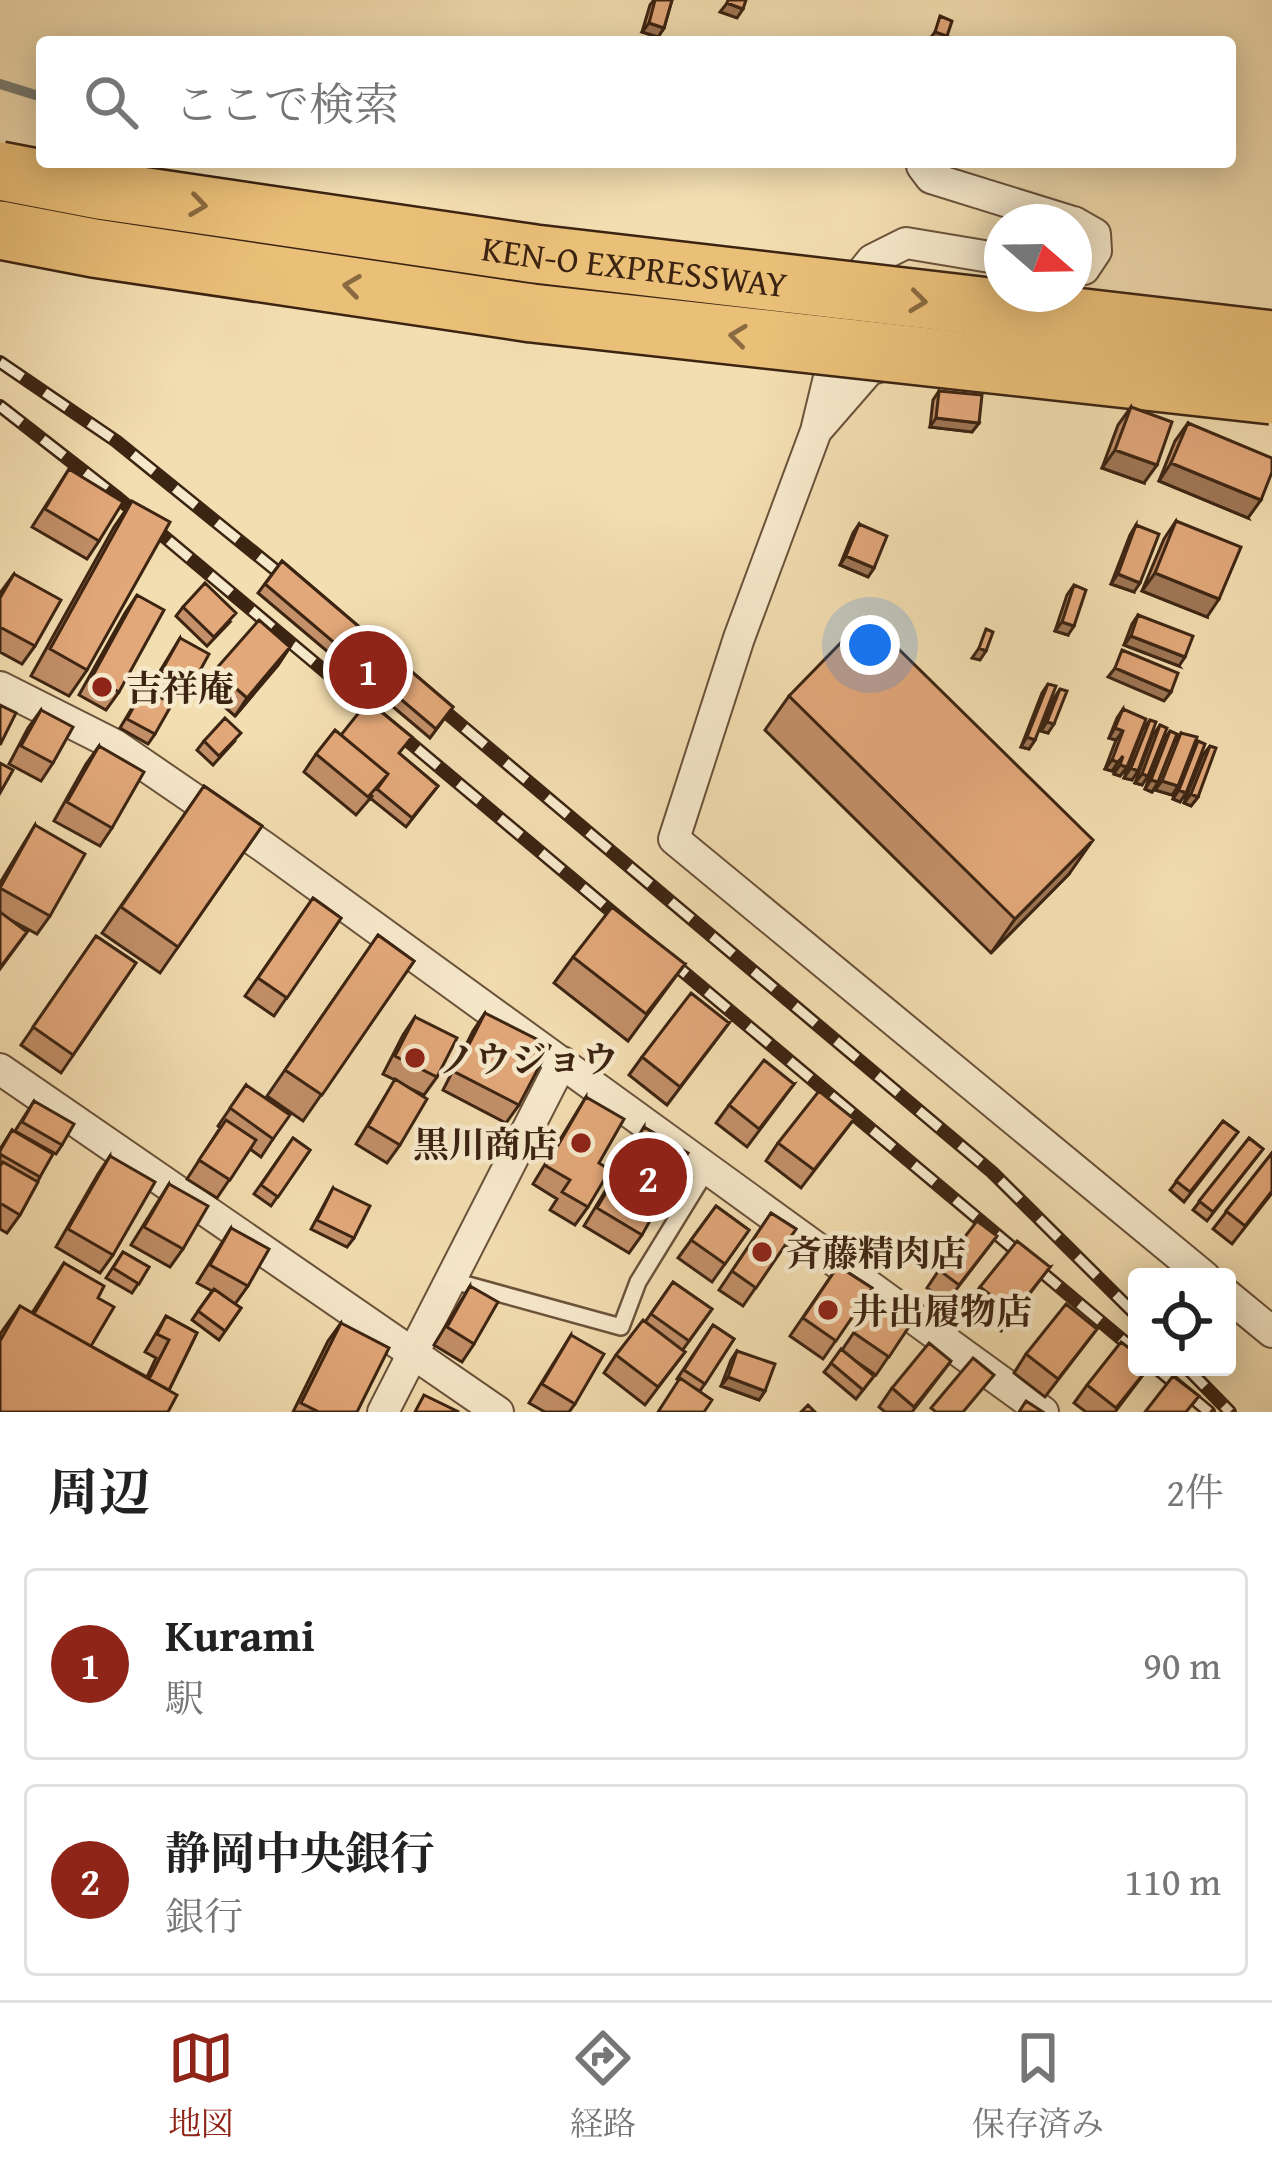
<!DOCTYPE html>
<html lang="ja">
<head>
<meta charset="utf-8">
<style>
  :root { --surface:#fff; --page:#f2f2f2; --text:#222; --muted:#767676; --line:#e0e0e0; --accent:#8f2418 }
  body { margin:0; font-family:"Gentium Book Plus","Noto Serif JP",serif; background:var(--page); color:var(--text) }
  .controls { position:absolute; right:36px; bottom:36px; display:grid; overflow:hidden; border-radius:12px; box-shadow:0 6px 30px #0003 }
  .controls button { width:108px; height:108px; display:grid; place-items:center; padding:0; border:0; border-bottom:3px solid var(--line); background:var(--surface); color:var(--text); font:60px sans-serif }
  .compass { position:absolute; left:984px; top:204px; width:108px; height:108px; border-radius:50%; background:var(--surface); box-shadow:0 6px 30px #0003; rotate:110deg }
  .you { position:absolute; left:870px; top:645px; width:42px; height:42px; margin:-30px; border:9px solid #fff; border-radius:50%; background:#1a73e8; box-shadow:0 0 0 18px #1a73e833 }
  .badge { display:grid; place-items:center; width:78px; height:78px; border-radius:50%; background:var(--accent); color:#fff; font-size:39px; font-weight:700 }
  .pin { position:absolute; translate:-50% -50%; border:6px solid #fff; box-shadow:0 3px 12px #0006 }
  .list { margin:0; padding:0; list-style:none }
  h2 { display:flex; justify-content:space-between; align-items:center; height:156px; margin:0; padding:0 48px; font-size:51px }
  h2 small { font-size:39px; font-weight:400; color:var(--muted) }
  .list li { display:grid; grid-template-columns:78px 1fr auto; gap:36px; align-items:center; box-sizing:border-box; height:192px; margin:0 24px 24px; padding:0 24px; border:3px solid var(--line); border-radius:12px }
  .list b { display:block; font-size:45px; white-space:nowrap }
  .list p { margin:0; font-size:39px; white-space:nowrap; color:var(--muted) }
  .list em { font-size:39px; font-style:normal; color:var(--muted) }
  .icon { flex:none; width:66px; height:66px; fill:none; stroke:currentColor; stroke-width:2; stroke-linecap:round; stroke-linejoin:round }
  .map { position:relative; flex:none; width:1272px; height:1412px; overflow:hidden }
  .search { position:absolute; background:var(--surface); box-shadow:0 6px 30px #0003; left:36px; right:36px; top:36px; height:132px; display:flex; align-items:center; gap:30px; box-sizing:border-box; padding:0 42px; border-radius:12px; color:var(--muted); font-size:45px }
  .sheet { height:588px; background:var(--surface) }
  nav { display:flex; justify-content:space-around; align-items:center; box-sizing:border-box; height:168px; border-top:3px solid var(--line); background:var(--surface); font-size:33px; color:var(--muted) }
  nav a { display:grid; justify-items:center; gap:6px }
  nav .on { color:var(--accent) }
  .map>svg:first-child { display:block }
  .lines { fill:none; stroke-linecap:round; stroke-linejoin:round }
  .stream { stroke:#787d74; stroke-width:10 }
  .lane-casing { stroke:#6a523a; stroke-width:20 }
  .street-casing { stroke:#6a523a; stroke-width:34 }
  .lane { stroke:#f7eacc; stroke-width:15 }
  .street { stroke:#f7eacc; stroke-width:30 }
  .rail-casing { stroke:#3c2412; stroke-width:14 }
  .rail { stroke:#f7eacc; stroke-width:9; stroke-dasharray:27; stroke-linecap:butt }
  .highway-bridge-casing { stroke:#3c2412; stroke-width:62; stroke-linecap:butt }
  .highway-bridge { stroke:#eabf78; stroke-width:57 }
  .wall { fill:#c39069; stroke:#3c2412; stroke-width:3 }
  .shaded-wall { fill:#9f7655; stroke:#3c2412; stroke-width:3 }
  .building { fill:#e3a87a; stroke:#3c2412; stroke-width:3 }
  .oneway { stroke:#8a6a40 }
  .poi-dot { fill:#8f2418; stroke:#f7eacc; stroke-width:4.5 }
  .labels { text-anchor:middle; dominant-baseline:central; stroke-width:9; stroke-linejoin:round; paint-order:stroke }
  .street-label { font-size:36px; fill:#3c2412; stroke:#f7eacc }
  .poi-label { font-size:36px; font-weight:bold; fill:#3c2412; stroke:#f7eacc; text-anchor:start }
</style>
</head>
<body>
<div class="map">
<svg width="1272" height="1412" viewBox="0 0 1272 1412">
  <rect width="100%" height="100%" fill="#f3deb1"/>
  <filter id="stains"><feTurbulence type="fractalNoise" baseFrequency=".00167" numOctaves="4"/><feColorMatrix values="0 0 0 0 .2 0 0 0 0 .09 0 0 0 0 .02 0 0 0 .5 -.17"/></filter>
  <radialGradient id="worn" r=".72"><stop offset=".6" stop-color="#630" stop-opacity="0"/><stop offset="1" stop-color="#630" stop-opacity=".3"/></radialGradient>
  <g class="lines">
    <path class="stream" d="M0 84 42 97"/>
    <g class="lane-casing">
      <path id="lane" d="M450 1280 621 1327 638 1282 708 1168"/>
    </g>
    <g class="street-casing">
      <path id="street" d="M922 166 931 178 1073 222
        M1074 222 1095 234 1096 251 1084 269 1074 271
        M1002 259 906 243 872 260 851 286 816 431 739 638 674 839 1205 1277
        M816 431 869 370 895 362
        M0 687 115 745 264 847 1043 1412
        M0 1069 498 1412
        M1227 1295 1272 1332
        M383 1412 562 1062"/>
    </g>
    <use href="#lane" class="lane"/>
    <use href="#street" class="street"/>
    <g class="rail-casing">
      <path id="rail" d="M0 362 116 441 299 589
        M0 406 118 498 1137 1352
        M423 693 992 1172 1137 1316
        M1155 1367 1209 1412
        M1186 1367 1230 1412"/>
    </g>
    <use href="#rail" class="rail"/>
    <g class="highway-bridge-casing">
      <g id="highway-bridge">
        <path id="s1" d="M0 171 99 190 535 254 1272 340"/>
        <path d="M0 230 94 248 532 313 1272 395"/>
      </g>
    </g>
    <use href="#highway-bridge" class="highway-bridge"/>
  </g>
  <path class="wall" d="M654 0H672L664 28 658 37 642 32 650 5Z
    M939 391 979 423 972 432 930 427 933 400Z
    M1131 407 1144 483 1102 468 1118 425Z
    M1188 423 1248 518 1159 481 1175 441Z
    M69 469 99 541 87 559 32 527Z
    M132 501 87 670 69 696 31 676 114 527Z
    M1176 521 1207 617 1142 591 1164 539Z
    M859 524 874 568 868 577 840 565 853 533Z
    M1136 525 1134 592 1111 584 1130 535Z
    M282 561 453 707 430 738 258 593Z
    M14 574 35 646 22 664 0 652V593Z
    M1074 585 1068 635 1055 631 1067 595Z
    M137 595 119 692 106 710 79 695 125 613Z
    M183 607 230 622 207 646 176 616Z
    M1138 615 1179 666 1124 645 1132 624Z
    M180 638 190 689 184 698 154 681Z
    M290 647 278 665 235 716 203 688 215 670Z
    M1048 684 1035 740 1029 749 1021 747 1042 693Z
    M144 688 155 734 148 744 120 728Z
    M1060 689 1048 733 1041 731 1054 698Z
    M789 696 1069 874 991 953 765 730Z
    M1123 709 1127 767 1120 776 1114 774 1117 766 1112 771 1105 769 1116 740 1109 738 1117 718Z
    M41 710 53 763 41 781 9 764 28 728Z
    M1150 720 1132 780 1124 778 1143 729Z
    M1160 725 1142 785 1135 783 1153 735Z
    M1170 731 1158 782 1152 792 1145 789 1163 741Z
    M1181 733 1192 749 1198 741 1186 793 1180 802 1173 799 1178 787 1172 795 1155 790 1174 742Z
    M341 735 399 754 438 786 406 827 370 798 373 795 356 815 304 772 316 754Z
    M204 741 234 742 213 765 197 750Z
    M99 746 112 828 100 846 54 821 86 764Z
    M1210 746 1198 797 1191 806 1184 803 1203 755Z
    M204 786 262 826 160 973 102 933Z
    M35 825 50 916 37 934 9 919 27 932 0 969V883Z
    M313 898 341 918 274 1016 245 996Z
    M378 935 414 961 303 1121 267 1096Z
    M96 936 136 963 61 1073 21 1045Z
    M573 957 685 964 628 1041 554 983Z
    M485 1013 519 1105 506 1123 443 1090 473 1031Z
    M415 1017 437 1077 424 1095 405 1086 400 1145 387 1163 356 1144 395 1080 383 1074 403 1035Z
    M729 1023 667 1105 629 1075 642 1057Z
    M794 1084 747 1147 716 1123 729 1105Z
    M246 1085 273 1139 261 1157 250 1149 217 1198 187 1179 220 1128 218 1126Z
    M586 1097 588 1207 575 1225 550 1210 557 1199 533 1184Z
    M34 1101 62 1145 56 1154 15 1131Z
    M854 1119 801 1188 766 1161 778 1143Z
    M1223 1121 1238 1132 1184 1202 1170 1190Z
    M644 1127 642 1235 629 1253 584 1226Z
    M12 1130 40 1177 20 1215 7 1233 0 1229V1149Z
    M293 1138 310 1150 271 1206 254 1194Z
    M1249 1138 1263 1149 1207 1221 1193 1210Z
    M1272 1153V1193L1232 1244 1213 1229Z
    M110 1156 113 1255 100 1273 56 1247 98 1174Z
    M169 1184 183 1249 170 1267 131 1245Z
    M333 1188 354 1238 347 1247 311 1229Z
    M716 1206 749 1230 712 1282 678 1258Z
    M771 1213 796 1229 743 1306 719 1290Z
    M231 1228 248 1286 235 1304 241 1308 219 1340 192 1320 212 1291 197 1283Z
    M997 1236 946 1303 927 1288 939 1270Z
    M123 1252 149 1267 132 1293 106 1278Z
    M64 1263 98 1298 91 1346 147 1377 156 1358 145 1352 166 1316 197 1333 169 1390 0 1412V1334L20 1306 32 1313Z
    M838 1266 872 1288 823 1359 790 1336Z
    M1050 1267 1001 1331 967 1305 980 1287Z
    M673 1282 712 1309 682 1351 685 1352 645 1405 604 1373 616 1355 645 1322Z
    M470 1286 474 1344 462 1362 434 1345Z
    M875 1301 910 1325 876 1375 857 1362 874 1376 856 1399 824 1372 842 1350Z
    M341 1323 357 1412H293L328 1341Z
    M713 1325 734 1339 700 1391 677 1379Z
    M1097 1329 1045 1397 1014 1373 1026 1354Z
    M571 1335 575 1404 569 1412H545L529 1403Z
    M737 1351 765 1391 759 1400 721 1386 731 1360Z
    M951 1361 912 1412H885L879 1407 892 1388Z
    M1149 1367 1115 1412H1086L1074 1403 1087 1385Z"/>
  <path class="shaded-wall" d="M727 3 743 9 737 18 720 12Z
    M649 23 664 28 658 37 642 32Z
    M935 32 947 36 942 42 928 41Z
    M936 418 979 423 972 432 930 427Z
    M1115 450 1157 465 1144 483 1102 468Z
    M1171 463 1261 500 1248 518 1159 481Z
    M846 556 874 568 868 577 840 565Z
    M1155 573 1219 599 1207 617 1142 591Z
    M1118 574 1140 583 1134 592 1111 584Z
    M1062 622 1074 626 1068 635 1055 631Z
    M1131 636 1185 657 1179 666 1124 645Z
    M290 647 278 665 235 716 247 698Z
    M979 648 986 651 980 660 972 658Z
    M1115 668 1171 692 1164 701 1108 677Z
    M1047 722 1054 724 1048 733 1041 731Z
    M1115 728 1123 731 1116 740 1109 738Z
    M1027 737 1035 740 1029 749 1021 747Z
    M1112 760 1118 762 1112 771 1105 769Z
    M1120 765 1127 767 1120 776 1114 774Z
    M1131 768 1138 771 1132 780 1124 778Z
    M1142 774 1148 776 1142 785 1135 783Z
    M1151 780 1158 782 1152 792 1145 789Z
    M1162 781 1178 786 1172 795 1155 790Z
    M1179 790 1186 793 1180 802 1173 799Z
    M1191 794 1198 797 1191 806 1184 803Z
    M1093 840 1069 874 991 953 1015 919Z
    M728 1377 765 1391 759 1400 721 1386Z"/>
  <path class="building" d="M655 0H672L664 28 649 23Z
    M728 0H746L743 9 727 3Z
    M940 16 952 21 947 36 935 32Z
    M939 391 982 395 979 423 936 418Z
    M1131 407 1172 422 1157 465 1115 450Z
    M1188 423 1272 458V472L1261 500 1171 463Z
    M69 469 123 502 99 541 45 509Z
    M132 501 170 522 87 670 50 649Z
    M1176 521 1241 547 1219 599 1155 573Z
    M859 524 887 536 874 568 846 556Z
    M1136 525 1159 534 1140 583 1118 574Z
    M282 561 453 707 436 729 265 584Z
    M14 574 61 600 35 646 0 627V598Z
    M205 583 236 613 214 637 183 607Z
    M1074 585 1086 590 1074 626 1062 622Z
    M137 595 164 610 119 692 92 677Z
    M1138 615 1193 636 1185 657 1131 636Z
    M866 617 1093 840 1015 919 789 696Z
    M259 620 290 647 247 698 215 670Z
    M986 629 993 632 986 651 979 648Z
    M180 638 209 654 190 689 161 672Z
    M1122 650 1178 673 1171 692 1115 668Z
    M1048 684 1056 686 1035 740 1027 737Z
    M144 688 172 704 155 734 127 719Z
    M1060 689 1067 691 1054 724 1047 722Z
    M368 701 412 737 399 753 438 786 412 818 377 789 388 774 341 735Z
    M0 705 16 713 0 745Z
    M1123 709 1146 719 1127 767 1120 765 1123 756 1118 762 1112 760 1123 731 1115 728Z
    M41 710 73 727 53 763 21 746Z
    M225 718 241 733 219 756 204 741Z
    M1150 720 1156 722 1138 771 1131 768Z
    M1160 725 1167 728 1148 776 1142 774Z
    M335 730 388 774 368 797 316 754Z
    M1170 731 1177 734 1158 782 1151 780Z
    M1181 733 1197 737 1178 786 1162 781Z
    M1198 741 1205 744 1186 793 1179 790Z
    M99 746 144 772 112 828 67 802Z
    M1210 746 1216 748 1198 797 1191 794Z
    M0 763 13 770 0 793Z
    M204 786 262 826 178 947 121 907Z
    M35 825 85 854 50 916 0 888Z
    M313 898 341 918 287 998 258 978Z
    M612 907 685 964 646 1014 573 957Z
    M0 912 27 932 2 965 0 964Z
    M378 935 414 961 322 1095 285 1070Z
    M96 936 136 963 73 1055 33 1027Z
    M691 993 729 1023 680 1087 642 1057Z
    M485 1013 550 1046 519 1105 455 1072Z
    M415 1017 457 1038 437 1077 395 1056Z
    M764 1060 794 1084 759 1129 729 1105Z
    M395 1079 427 1099 400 1145 368 1126Z
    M246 1085 290 1115 273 1139 230 1108Z
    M819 1091 854 1119 814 1170 778 1143Z
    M586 1097 624 1119 599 1163 610 1170 588 1207 562 1192 570 1180 546 1166Z
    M34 1101 74 1124 62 1145 22 1122Z
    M226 1120 256 1140 230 1180 199 1160Z
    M1223 1121 1238 1132 1190 1192 1176 1181Z
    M644 1127 688 1153 642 1235 597 1208Z
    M12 1130 53 1154 40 1177 0 1154V1151Z
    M293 1138 310 1150 278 1197 261 1185Z
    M1249 1138 1263 1149 1213 1212 1199 1201Z
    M1272 1153V1191L1245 1226 1226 1211Z
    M110 1156 155 1182 113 1255 68 1229Z
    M3 1162 38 1182 20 1215 0 1203V1166Z
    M169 1184 208 1206 183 1249 144 1227Z
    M333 1188 370 1206 354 1238 317 1220Z
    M716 1206 749 1230 725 1264 691 1240Z
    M771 1213 796 1229 756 1288 732 1271Z
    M977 1221 997 1236 959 1285 939 1270Z
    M231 1228 269 1249 248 1286 210 1265Z
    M1017 1241 1050 1267 1014 1313 980 1287Z
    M123 1252 149 1267 139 1284 113 1268Z
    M64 1263 104 1286 98 1298 114 1307 91 1346 34 1314Z
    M838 1266 872 1288 836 1341 803 1318Z
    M673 1282 712 1309 689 1341 651 1314Z
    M470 1286 498 1302 474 1344 447 1327Z
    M214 1289 241 1308 225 1331 198 1311Z
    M875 1301 910 1325 889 1357 854 1333Z
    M1066 1304 1097 1329 1058 1379 1026 1354Z
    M20 1306 177 1395 168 1412H0V1341Z
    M166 1316 197 1333 169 1390 149 1379 169 1340 157 1334Z
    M643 1320 685 1352 658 1387 616 1355Z
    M341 1323 389 1348 357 1412H319L301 1403Z
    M713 1325 734 1339 705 1384 684 1370Z
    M571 1335 604 1354 575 1404 542 1384Z
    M1121 1342 1137 1354V1367H1149L1116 1408 1087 1385Z
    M929 1343 951 1361 914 1407 892 1388Z
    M841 1349 874 1376 863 1390 831 1363Z
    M737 1351 775 1364 765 1391 728 1377Z
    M973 1358 994 1375 963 1412H936L931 1408Z
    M1173 1376 1199 1396 1186 1412H1145Z
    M680 1378 712 1400 704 1412H658Z
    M424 1395 459 1412H415Z
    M1026 1401 1043 1412H1019Z
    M808 1405 815 1412H801Z"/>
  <defs><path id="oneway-chevron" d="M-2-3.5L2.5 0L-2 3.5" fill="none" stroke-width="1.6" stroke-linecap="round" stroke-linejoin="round" transform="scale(3)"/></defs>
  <g class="oneway">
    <use href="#oneway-chevron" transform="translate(198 205) rotate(8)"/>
    <use href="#oneway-chevron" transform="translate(352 286) rotate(-172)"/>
    <use href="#oneway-chevron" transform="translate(918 301) rotate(7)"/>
    <use href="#oneway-chevron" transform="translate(738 336) rotate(-173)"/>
  </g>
  <g class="poi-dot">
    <circle cx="102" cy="687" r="12"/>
    <circle cx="415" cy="1058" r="12"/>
    <circle cx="581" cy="1143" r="12"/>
    <circle cx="762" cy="1252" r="12"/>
    <circle cx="828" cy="1310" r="12"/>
  </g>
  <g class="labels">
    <g class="street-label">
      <text stroke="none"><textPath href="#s1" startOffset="642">KEN-O EXPRESSWAY</textPath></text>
    </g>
    <g class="poi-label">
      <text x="126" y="687">吉祥庵</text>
      <text x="439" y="1058">ノウジョウ</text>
      <text x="557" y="1143" text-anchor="end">黒川商店</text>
      <text x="786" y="1252">斉藤精肉店</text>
      <text x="852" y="1310">井出履物店</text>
    </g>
  </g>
  <rect width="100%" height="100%" filter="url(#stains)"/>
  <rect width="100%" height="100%" fill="url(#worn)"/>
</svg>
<div class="controls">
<button><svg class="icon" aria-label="locate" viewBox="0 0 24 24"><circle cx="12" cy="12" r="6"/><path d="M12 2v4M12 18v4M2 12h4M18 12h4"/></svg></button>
</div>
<svg class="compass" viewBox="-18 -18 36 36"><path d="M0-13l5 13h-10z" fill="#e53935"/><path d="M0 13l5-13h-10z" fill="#767676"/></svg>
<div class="you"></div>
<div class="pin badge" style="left:368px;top:670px">1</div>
<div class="pin badge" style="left:648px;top:1177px">2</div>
<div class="search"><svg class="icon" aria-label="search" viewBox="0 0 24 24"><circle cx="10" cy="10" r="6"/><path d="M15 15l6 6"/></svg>ここで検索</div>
</div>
<section class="sheet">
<h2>周辺<small>2件</small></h2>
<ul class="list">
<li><span class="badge">1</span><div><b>Kurami</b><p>駅</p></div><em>90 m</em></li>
<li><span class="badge">2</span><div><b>静岡中央銀行</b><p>銀行</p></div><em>110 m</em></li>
</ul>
</section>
<nav>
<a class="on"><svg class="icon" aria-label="map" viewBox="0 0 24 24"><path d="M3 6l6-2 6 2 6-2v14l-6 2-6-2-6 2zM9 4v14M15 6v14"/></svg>地図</a>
<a><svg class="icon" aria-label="directions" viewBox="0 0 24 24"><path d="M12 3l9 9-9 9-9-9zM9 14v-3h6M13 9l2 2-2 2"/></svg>経路</a>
<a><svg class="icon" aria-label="saved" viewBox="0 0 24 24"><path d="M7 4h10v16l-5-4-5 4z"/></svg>保存済み</a>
</nav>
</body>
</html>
